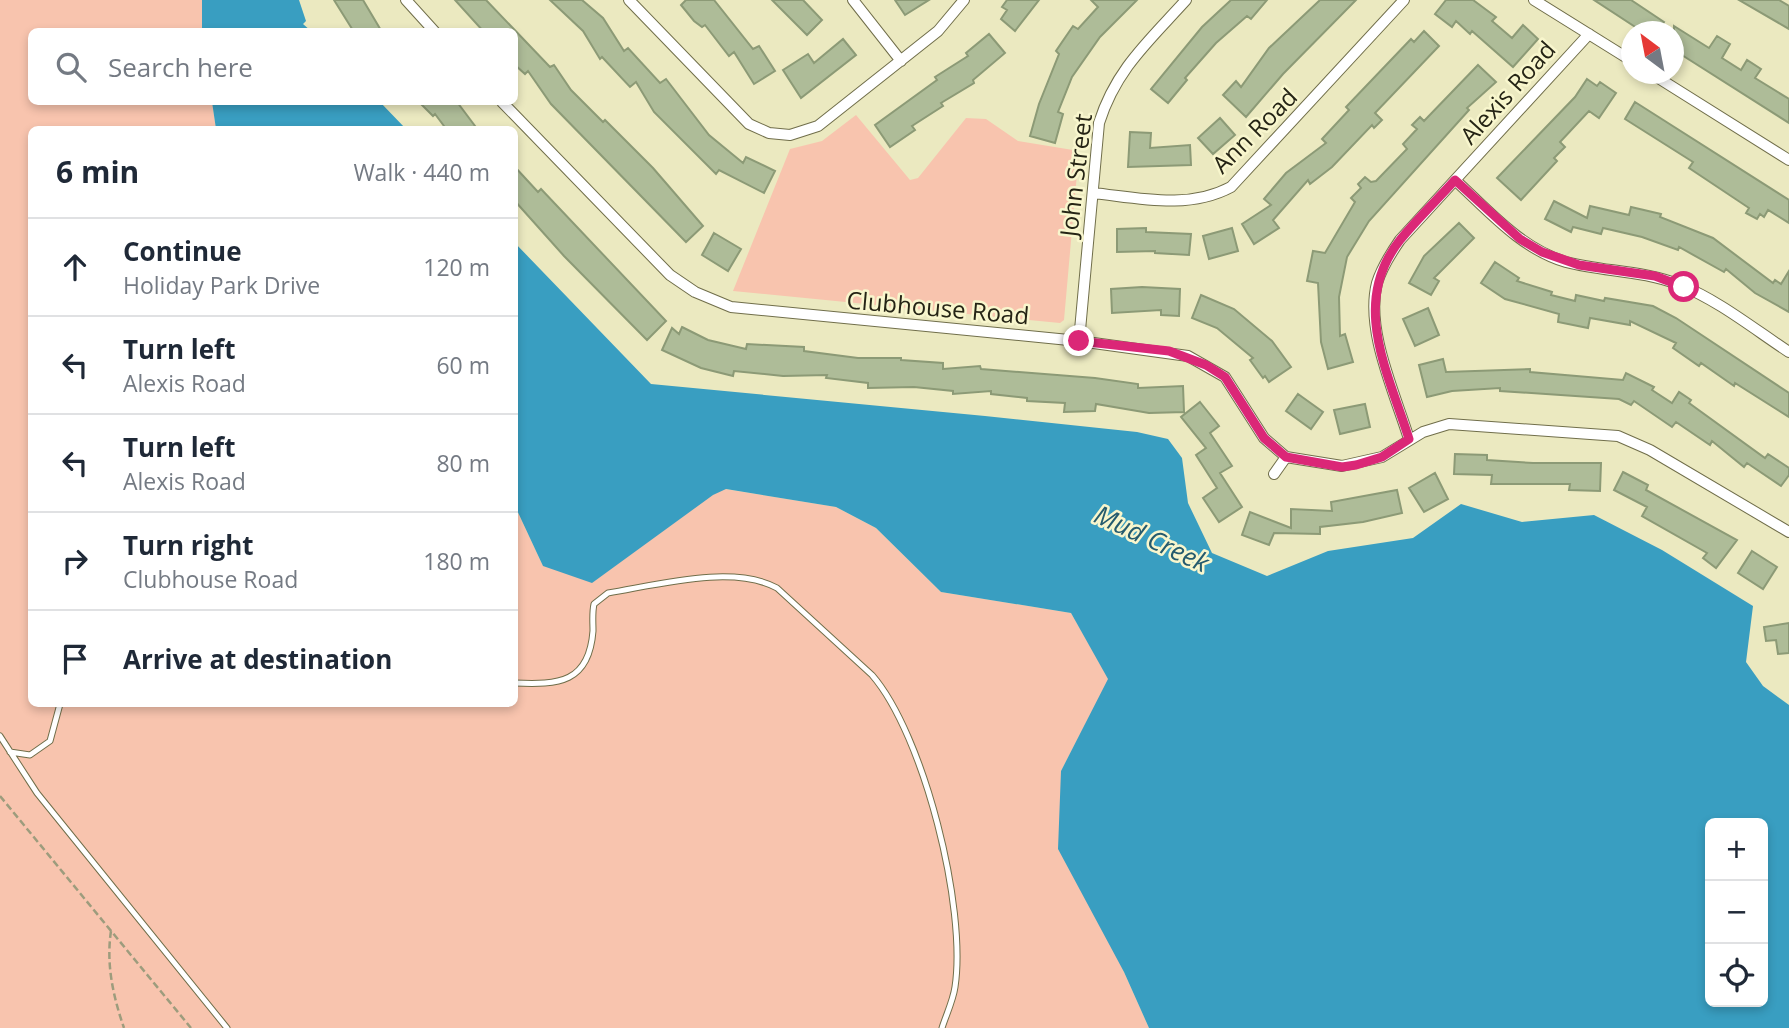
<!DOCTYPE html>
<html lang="en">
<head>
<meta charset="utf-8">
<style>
  :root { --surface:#fff; --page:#f2f2f3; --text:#1f2937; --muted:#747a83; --line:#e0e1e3 }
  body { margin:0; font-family:"Open Sans",sans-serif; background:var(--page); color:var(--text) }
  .controls { position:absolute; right:21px; bottom:21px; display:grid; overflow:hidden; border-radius:10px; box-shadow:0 4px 10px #0003 }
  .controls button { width:63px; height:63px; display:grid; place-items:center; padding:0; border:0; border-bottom:2px solid var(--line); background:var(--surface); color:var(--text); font:35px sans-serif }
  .compass { position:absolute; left:1621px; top:21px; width:63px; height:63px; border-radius:50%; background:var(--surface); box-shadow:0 4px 10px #0003; rotate:328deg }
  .stop { position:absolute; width:21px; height:21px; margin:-16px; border:5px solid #db2777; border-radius:50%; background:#fff }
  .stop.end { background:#db2777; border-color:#fff; box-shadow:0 2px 7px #0008 }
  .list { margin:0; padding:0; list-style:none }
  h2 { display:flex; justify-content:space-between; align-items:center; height:91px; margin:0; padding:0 28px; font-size:30px }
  h2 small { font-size:23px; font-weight:400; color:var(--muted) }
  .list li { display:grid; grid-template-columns:46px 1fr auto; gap:21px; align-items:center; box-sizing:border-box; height:98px; padding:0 28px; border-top:2px solid var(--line) }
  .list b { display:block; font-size:26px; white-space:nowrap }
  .list p { margin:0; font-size:23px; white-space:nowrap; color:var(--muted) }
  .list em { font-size:23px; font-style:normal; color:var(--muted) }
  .icon { flex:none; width:38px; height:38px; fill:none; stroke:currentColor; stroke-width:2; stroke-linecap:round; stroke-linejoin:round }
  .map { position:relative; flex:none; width:1789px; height:1028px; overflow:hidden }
  .search { position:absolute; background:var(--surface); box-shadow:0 4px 10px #0003; left:28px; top:28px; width:490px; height:77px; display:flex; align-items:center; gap:18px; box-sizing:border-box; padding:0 24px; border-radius:10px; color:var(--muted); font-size:26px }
  .panel { position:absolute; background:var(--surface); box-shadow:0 4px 10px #0003; left:28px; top:126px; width:490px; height:581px; border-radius:10px }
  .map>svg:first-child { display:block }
  .green { fill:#f8c4ae }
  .water { fill:#399ec1; fill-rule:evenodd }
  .building { fill:#aebc98; stroke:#8c9a76; stroke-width:2 }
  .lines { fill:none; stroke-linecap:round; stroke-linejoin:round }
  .lane-casing { stroke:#706e4a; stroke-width:7 }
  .street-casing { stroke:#706e4a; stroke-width:12 }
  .path { stroke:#9d9c7d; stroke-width:2.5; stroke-dasharray:7 3.5; stroke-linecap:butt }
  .lane { stroke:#fff; stroke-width:5 }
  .street { stroke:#fff; stroke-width:10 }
  .route { stroke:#db2777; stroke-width:9 }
  .labels { text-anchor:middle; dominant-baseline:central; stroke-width:5; stroke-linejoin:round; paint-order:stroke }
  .street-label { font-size:24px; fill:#252415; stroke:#f8f6cd }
  .water-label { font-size:26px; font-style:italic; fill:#255b6e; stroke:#f8f6cd }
</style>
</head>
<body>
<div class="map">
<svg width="1789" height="1028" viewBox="0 0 1789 1028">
  <rect width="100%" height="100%" fill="#ebe9c0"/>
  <path class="green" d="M0 0H202V31L32 32V102H212L216 129 32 130V704H514L515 506 543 566 725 489 836 507 876 528 941 592 1071 613 1109 679 1061 771 1124 972 1149 1028H0Z
    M856 115 910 180 918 178 966 118 986 119 1018 141 1079 151 1064 320 1060 323 733 291 790 149 822 141Z"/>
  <path class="water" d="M202 0H299L306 21 303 24 311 31H202Z
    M212 102H380L406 129H216Z
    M514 242 651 384 985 416 1137 432 1168 439 1182 458 1188 503 1212 553 1267 576 1328 551 1413 538 1461 504 1522 522 1594 515 1662 550 1753 606 1746 662 1763 686 1789 705V1028H1149L1124 972 1058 849 1061 771 1108 679 1071 613 941 592 876 528 836 507 726 489 713 495 592 583 543 566 515 506ZM1710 823H1763V1002H1710Z"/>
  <path class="building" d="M334 0H363L382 32H354Z
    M455 0H486L550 67 554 65 571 90 603 122 605 120 653 168 703 226 686 242 551 104 528 71 525 74 514 64V32H484Z
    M550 0H582L603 18 624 51 628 48 660 83 666 79 709 135 743 163 746 157 775 171 764 193 719 170 716 174 654 112 636 82 630 87 602 57 600 59 583 31Z
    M686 0H714L753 49 759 46 775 71 754 84 734 52 729 56 705 25 702 27 694 21 681 5Z
    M772 0H803L822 20 807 35Z
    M895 0H929L905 15Z
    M1007 0H1039L1015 31 1001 19 1007 10 1002 7Z
    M1091 0H1137L1100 37 1072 77 1058 112 1063 114 1055 143 1030 136 1039 104 1059 54 1056 51 1073 26 1078 29 1098 7Z
    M1231 0H1267L1251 19 1247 16 1216 43 1185 78 1187 80 1168 103 1151 89 1202 27Z
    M1320 0H1356L1283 74 1246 117 1223 95 1236 81 1241 87 1269 48Z
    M1446 0H1473L1496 17 1492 21 1512 38 1523 25 1538 39 1513 67 1472 31 1470 34 1456 21 1452 27 1435 14Z
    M1594 0H1631L1664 22 1658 32H1643Z
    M1739 0H1779L1789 6V29Z
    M1674 26 1709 48 1717 36 1730 44 1722 58 1741 70 1747 60 1761 69 1755 78 1789 99V123L1674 50Z
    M1424 31 1439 46 1375 113 1382 120 1374 128 1372 125 1332 167 1310 184 1308 180 1273 220 1279 228 1254 244 1242 224 1271 205 1264 199 1286 173 1326 143 1322 139 1349 110 1346 107 1411 39 1414 42Z
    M989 34 1005 53 973 80 974 83 941 103 943 106 912 126 915 130 890 147 875 125 937 80 935 77 968 56 966 53Z
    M843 39 856 55 801 98 783 70 808 54 814 63Z
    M1478 65 1496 82 1467 108 1469 110 1369 221 1347 257 1339 297 1340 336 1345 334 1353 362 1328 369 1321 342 1318 283 1307 281 1313 251 1325 253 1355 202 1351 198 1361 188 1358 184 1365 177 1371 182 1376 181 1407 149 1403 144 1417 129 1412 125 1420 117 1424 121Z
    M1587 79 1597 86 1600 82 1616 93 1599 118 1589 111 1560 142 1565 147 1554 158 1557 161 1521 200 1497 178 1575 97Z
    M419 102H457L478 130H447L435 114 433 116Z
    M1635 102 1789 200V223L1768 210 1764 217 1760 214 1757 219 1746 213 1749 208 1689 168 1693 162 1625 119Z
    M1220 118 1235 135 1213 154 1198 138Z
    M1130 132 1151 133 1150 148 1190 145 1191 165 1128 167Z
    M514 166 538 192 541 189 666 321 647 340 564 256 514 200Z
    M1554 201 1587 218 1590 206 1629 215 1631 207 1661 214 1660 217 1713 238 1773 283 1775 280 1781 284 1789 271V312L1755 293 1726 269 1724 272 1679 247 1678 250 1642 237 1603 228 1601 234 1573 227 1571 232 1545 219Z
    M1459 223 1474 238 1434 278 1439 281 1431 295 1409 283 1424 256Z
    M1146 228V232L1191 234 1189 255 1155 253V251L1117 252V229Z
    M1232 228 1238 251 1209 259 1203 236Z
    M714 233 741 249 728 271 702 255Z
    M1495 262 1519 278 1517 281 1552 292 1551 295 1575 301 1576 295 1604 301 1605 298 1653 306 1676 318 1789 393V417L1735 383 1734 386 1701 363 1699 366 1673 348 1676 343 1630 321V325L1590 318 1588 328 1558 322 1559 314 1505 299 1481 283Z
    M1142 287 1180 289 1179 316 1161 315V310L1112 313 1111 289Z
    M1201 295 1234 309 1272 341 1291 367 1269 382 1265 376 1263 378 1250 360 1253 358 1217 328 1192 318Z
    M1428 308 1439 335 1415 346 1403 319Z
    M682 327 708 340 746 349 747 344 804 347V351L858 358H901V360L943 363V369L980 366 981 369 1095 378 1138 384V388L1183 386 1184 412 1149 413 1096 404 1095 411 1064 412 1065 403 1027 401V398L991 394V391L953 394V391L914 387 868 388V383L826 378 827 375 783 376 734 371 733 376 701 368 662 350 672 328 679 334Z
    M1443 359 1446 372 1530 369V372L1623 380 1626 373 1654 387 1652 390 1672 403 1679 392 1691 400 1689 403 1765 458 1768 454 1789 468V475L1781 486 1747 463 1744 467 1712 441 1710 445 1676 422 1672 427 1634 401 1631 405 1619 399 1500 391V388L1452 391 1427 397 1419 365Z
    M1298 394 1323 412 1311 429 1286 411Z
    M1200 402 1219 426 1210 433 1232 466 1220 473 1242 507 1219 522 1203 498 1217 488 1196 455 1206 448 1181 417Z
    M1365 404 1370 427 1340 434 1334 410Z
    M1455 454 1487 455V460L1533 463H1601L1600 491 1569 490 1570 484H1491L1492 475 1454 474Z
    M1623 472 1648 485 1646 490 1737 540 1716 568 1703 558 1707 553 1642 516 1647 507 1614 490Z
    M1435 473 1448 499 1424 512 1409 488Z
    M1397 490 1402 513 1363 522 1320 527V534L1274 533 1269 545 1242 535 1250 512 1291 528V509L1332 511 1331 502Z
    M1752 551 1777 567 1763 589 1738 573Z
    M1789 623V653L1778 654 1776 640 1766 641 1764 627Z"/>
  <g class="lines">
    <g class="lane-casing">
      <path id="lane" d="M514 683C559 685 589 683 593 631 593 622 592 613 594 604L608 593C657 585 733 564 777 588L872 675C924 735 967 908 955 987 953 1001 946 1015 942 1028
        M0 736 37 793 227 1028
        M10 752 30 755 50 741 60 704"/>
    </g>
    <g class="street-casing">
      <path id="street" d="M406 0 435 32
        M629 0 749 124 769 133 790 135 818 126 938 31 964 0
        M853 0 901 61
        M1534 0 1632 61
        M1652 74 1789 160
        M502 102 670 275 695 292 731 307 1079 341 1188 356 1225 377 1264 438 1286 457 1342 466 1382 457 1423 432 1449 424 1618 436 1650 450 1789 532
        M1455 180C1488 210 1521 249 1566 262 1604 272 1642 270 1680 285 1718 300 1754 329 1789 352
        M1093 193C1139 198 1188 210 1231 187L1404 0
        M1079 341 1099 123C1116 69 1149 41 1186 0
        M1409 439C1395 393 1365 330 1377 283 1382 267 1391 253 1400 240L1589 34
        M1274 474 1286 457"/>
    </g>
    <path class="path" d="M0 796 191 1028
      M111 931C106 964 113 996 124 1028"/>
    <use href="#lane" class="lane"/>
    <use href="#street" class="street"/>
  </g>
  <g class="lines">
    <path class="route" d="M1079 341 1169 351 1206 365 1225 377 1264 438 1286 457 1342 467 1356 465 1382 457 1409 439C1388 372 1350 303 1400 240 1417 219 1437 200 1455 180L1520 239 1542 252 1579 265 1655 276 1684 287"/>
  </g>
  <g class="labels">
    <g class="street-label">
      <text transform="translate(1507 92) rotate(-48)">Alexis Road</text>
      <text transform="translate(1254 130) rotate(-45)">Ann Road</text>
      <text transform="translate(1075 175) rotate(-83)">John Street</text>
      <text transform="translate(938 307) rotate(5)">Clubhouse Road</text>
    </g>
    <g class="water-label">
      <text transform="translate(1152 538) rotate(25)">Mud Creek</text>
    </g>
  </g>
</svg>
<div class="controls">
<button>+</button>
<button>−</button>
<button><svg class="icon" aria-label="locate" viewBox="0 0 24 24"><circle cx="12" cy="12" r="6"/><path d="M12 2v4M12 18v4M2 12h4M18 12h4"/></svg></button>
</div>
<svg class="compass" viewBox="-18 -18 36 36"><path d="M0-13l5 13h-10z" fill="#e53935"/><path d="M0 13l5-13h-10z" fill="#747a83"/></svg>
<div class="stop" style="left:1684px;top:287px"></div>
<div class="stop end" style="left:1079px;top:341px"></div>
<div class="search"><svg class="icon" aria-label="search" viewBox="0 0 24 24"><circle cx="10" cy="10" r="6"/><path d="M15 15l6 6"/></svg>Search here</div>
<section class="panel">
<h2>6 min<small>Walk · 440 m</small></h2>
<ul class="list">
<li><svg class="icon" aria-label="ahead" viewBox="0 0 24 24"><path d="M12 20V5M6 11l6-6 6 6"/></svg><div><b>Continue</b><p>Holiday Park Drive</p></div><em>120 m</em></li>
<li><svg class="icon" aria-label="left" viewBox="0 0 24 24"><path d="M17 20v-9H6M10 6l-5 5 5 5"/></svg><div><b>Turn left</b><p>Alexis Road</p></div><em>60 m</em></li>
<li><svg class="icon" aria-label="left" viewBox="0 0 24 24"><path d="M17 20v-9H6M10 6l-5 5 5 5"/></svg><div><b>Turn left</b><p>Alexis Road</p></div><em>80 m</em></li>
<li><svg class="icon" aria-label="right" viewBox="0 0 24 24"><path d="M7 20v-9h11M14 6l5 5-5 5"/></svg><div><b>Turn right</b><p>Clubhouse Road</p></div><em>180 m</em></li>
<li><svg class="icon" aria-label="arrive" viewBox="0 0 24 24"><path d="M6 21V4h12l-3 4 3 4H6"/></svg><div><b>Arrive at destination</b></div></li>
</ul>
</section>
</div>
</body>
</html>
